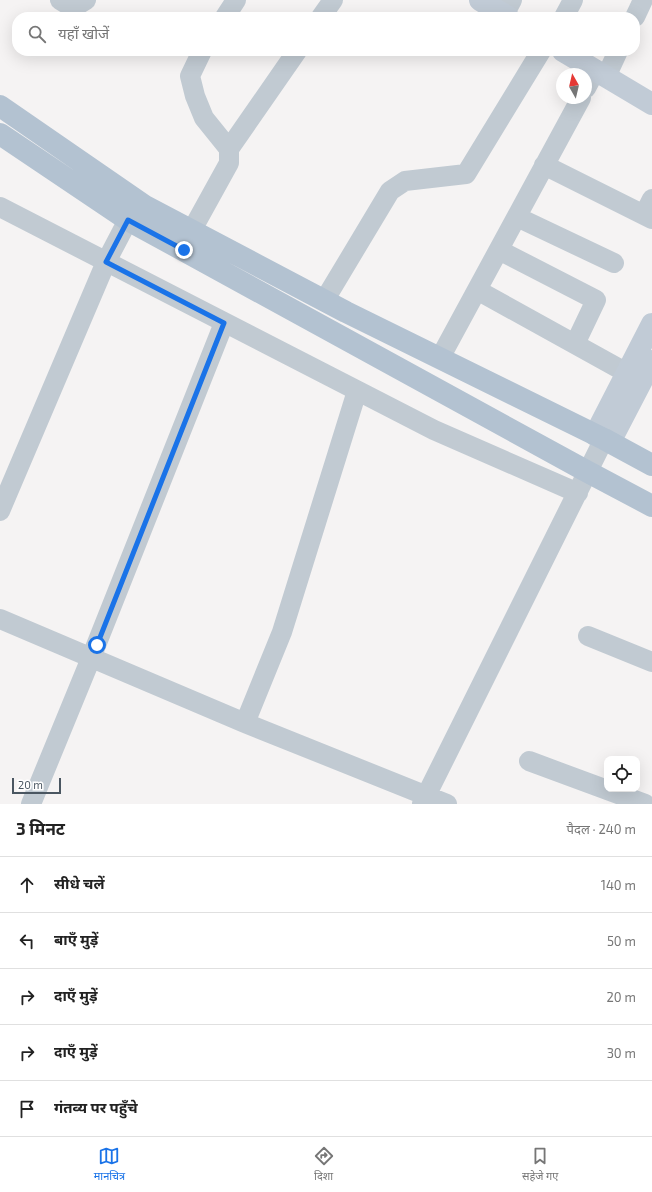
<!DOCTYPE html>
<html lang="hi">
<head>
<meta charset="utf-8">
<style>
  :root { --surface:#fff; --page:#f6f6f6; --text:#222; --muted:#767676; --line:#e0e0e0; --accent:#1a73e8 }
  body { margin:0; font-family:"Exo 2","Noto Sans Devanagari",sans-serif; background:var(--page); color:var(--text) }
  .controls { position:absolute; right:12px; bottom:12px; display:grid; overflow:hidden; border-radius:8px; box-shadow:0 4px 16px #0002 }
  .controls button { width:36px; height:36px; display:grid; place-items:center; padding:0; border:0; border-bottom:1px solid var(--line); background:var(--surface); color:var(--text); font:20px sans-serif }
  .compass { position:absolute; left:556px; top:68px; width:36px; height:36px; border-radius:50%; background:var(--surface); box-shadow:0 4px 16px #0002; rotate:352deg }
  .scale { position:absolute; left:12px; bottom:10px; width:49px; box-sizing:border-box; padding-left:4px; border:2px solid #4a5661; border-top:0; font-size:11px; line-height:14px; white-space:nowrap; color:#4a5661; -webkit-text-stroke:3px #fff; paint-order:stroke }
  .stop { position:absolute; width:12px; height:12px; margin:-9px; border:3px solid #1a73e8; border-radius:50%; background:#fff }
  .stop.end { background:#1a73e8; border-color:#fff; box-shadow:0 1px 4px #0008 }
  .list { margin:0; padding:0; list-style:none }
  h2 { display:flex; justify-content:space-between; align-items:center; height:52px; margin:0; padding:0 16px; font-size:17px }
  h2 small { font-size:13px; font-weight:400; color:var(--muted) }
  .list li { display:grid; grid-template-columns:26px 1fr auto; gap:12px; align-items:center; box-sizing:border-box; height:56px; padding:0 16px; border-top:1px solid var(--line) }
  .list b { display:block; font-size:15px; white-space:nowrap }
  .list em { font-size:13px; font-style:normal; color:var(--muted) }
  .icon { flex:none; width:22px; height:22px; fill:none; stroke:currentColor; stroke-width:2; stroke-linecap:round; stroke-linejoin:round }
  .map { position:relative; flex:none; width:652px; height:804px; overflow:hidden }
  .search { position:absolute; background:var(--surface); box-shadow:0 4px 16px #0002; left:12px; right:12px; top:12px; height:44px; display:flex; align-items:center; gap:10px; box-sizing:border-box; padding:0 14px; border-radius:16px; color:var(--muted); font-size:15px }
  .sheet { height:332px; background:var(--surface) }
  nav { display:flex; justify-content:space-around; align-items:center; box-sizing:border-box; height:56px; border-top:1px solid var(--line); background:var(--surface); font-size:11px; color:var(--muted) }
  nav a { display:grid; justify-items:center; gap:2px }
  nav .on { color:var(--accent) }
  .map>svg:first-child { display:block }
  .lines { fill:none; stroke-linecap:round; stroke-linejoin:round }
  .street { stroke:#c1cad2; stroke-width:20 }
  .secondary { stroke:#c1cbd6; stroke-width:22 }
  .primary { stroke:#b3c2d1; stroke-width:22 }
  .route { stroke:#1a73e8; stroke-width:5 }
</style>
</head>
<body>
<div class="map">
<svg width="652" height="804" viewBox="0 0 652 804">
  <rect width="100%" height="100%" fill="#f5f3f3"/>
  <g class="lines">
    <path class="street" d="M60 0 73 8 86 0
      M504 15 512 0
      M225 17 236 0
      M321 17 333 0
      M564 17 573 0
      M635 17 643 0
      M606 77 618 51
      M586 88 595 71
      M229 149 297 51
      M544 165 652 219
      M0 207 434 430 578 493
      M644 215 652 199
      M517 217 614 263
      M192 230 229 163V149L204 118 195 96 190 76 202 51
      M499 250 596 300 575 344
      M477 290 627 373
      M324 301 390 191 405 181 466 174 541 51
      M440 358 581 98
      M0 511 106 262 128 220
      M0 619 245 723 447 804
      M588 636 652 662
      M245 723 282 632 357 391
      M529 761 645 804
      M31 804 91 658 224 323
      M422 804 604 439"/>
    <path class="secondary" d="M480 0 508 17
      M563 51 652 104
      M595 435 652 324
      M610 442 652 361"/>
    <path class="primary" d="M0 106 145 206 346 312 604 439 652 465
      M0 134 128 220 588 472 652 506"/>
  </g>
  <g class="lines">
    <path class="route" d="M97 645 224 323 106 262 128 220 184 250"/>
  </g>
</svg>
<div class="controls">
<button><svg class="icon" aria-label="locate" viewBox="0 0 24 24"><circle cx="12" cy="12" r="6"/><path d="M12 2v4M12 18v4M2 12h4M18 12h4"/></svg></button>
</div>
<svg class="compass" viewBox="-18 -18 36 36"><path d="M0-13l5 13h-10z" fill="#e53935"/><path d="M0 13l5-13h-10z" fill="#767676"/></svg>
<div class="scale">20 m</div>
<div class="stop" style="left:97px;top:645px"></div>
<div class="stop end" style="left:184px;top:250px"></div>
<div class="search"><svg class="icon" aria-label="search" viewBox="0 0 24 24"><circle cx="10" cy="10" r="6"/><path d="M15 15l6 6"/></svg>यहाँ खोजें</div>
</div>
<section class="sheet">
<h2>3 मिनट<small>पैदल · 240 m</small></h2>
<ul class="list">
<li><svg class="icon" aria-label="ahead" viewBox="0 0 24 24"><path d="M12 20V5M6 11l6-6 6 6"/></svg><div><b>सीधे चलें</b></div><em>140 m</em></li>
<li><svg class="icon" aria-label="left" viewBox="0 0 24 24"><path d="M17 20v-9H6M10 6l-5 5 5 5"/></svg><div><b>बाएँ मुड़ें</b></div><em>50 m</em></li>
<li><svg class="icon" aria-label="right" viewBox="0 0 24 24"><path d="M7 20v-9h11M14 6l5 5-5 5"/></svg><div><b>दाएँ मुड़ें</b></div><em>20 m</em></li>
<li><svg class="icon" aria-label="right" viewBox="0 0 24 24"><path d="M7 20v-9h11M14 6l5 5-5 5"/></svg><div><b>दाएँ मुड़ें</b></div><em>30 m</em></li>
<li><svg class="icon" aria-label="arrive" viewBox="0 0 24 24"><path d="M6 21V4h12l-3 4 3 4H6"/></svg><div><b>गंतव्य पर पहुँचे</b></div></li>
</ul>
</section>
<nav>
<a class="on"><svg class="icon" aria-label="map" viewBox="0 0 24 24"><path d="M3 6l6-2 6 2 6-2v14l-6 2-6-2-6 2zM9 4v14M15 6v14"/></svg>मानचित्र</a>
<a><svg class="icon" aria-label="directions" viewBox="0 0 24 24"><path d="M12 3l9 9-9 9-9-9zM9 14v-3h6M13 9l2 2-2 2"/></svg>दिशा</a>
<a><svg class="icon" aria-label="saved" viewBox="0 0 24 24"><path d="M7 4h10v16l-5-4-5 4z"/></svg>सहेजे गए</a>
</nav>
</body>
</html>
